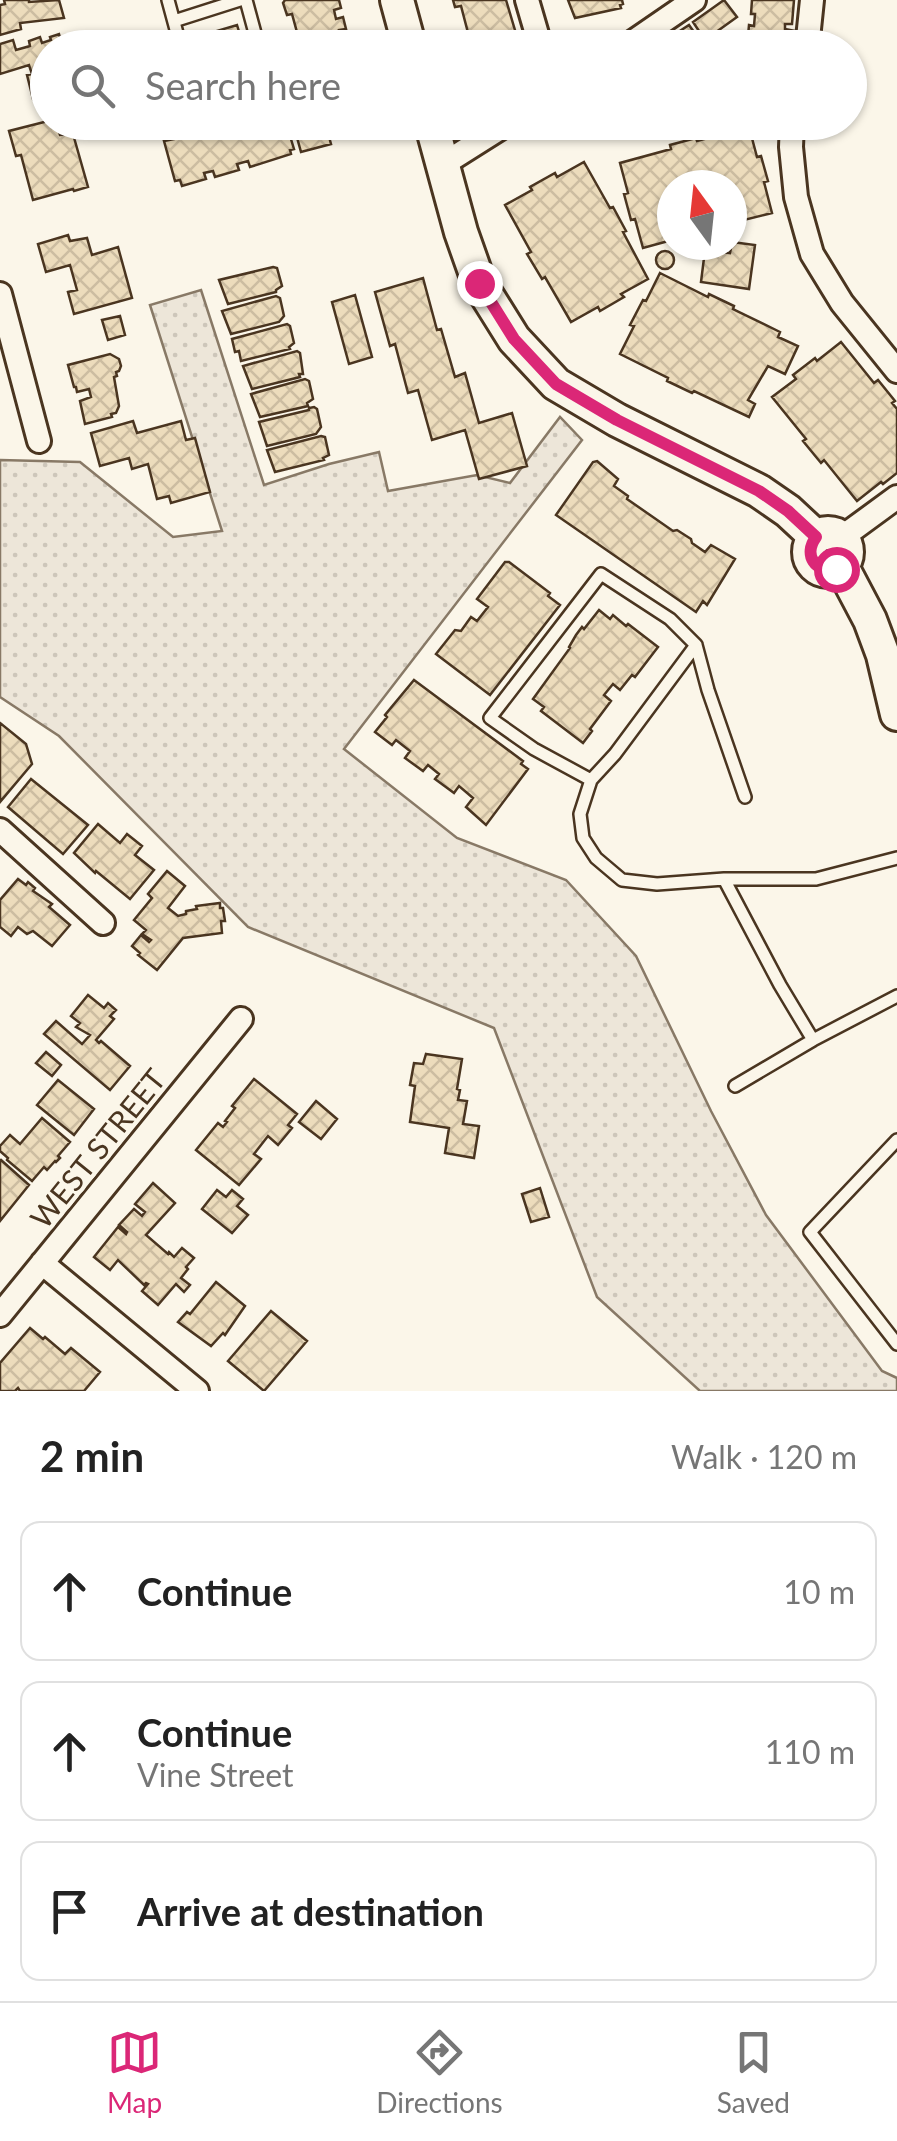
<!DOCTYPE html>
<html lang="en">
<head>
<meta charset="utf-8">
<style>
  :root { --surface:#fff; --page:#f6f6f6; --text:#222; --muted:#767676; --line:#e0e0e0; --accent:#db2777 }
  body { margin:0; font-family:Lato,sans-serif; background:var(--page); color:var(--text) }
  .compass { position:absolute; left:657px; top:170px; width:90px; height:90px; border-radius:50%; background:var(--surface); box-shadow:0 2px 8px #0004; rotate:345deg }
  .stop { position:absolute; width:30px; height:30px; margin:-22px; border:8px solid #db2777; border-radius:50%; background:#fff }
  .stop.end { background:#db2777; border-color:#fff; box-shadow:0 2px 10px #0008 }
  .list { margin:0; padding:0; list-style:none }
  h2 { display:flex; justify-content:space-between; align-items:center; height:130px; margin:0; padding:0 40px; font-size:42px }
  h2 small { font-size:32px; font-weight:400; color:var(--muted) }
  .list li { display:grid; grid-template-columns:65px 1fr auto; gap:30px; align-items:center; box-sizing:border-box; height:140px; margin:0 20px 20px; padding:0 20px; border:2px solid var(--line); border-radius:20px }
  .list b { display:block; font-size:38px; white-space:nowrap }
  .list p { margin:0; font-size:32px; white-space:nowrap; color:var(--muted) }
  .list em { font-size:32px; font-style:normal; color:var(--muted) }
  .icon { flex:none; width:55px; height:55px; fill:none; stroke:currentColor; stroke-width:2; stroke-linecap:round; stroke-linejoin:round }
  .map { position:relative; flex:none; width:897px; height:1391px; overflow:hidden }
  .search { position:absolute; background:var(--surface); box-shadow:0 2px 8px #0004; left:30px; right:30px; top:30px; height:110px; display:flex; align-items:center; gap:25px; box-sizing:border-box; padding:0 35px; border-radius:55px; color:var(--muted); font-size:38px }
  .sheet { height:610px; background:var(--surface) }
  nav { display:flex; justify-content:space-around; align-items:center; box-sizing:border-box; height:140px; border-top:2px solid var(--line); background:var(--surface); font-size:28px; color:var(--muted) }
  nav a { display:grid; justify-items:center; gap:5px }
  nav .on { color:var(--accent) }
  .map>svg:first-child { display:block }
  .grass { fill:url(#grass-dots); stroke:#887966; stroke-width:2.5 }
  .building { fill:url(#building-cross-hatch); stroke:#4a3520; stroke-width:2.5 }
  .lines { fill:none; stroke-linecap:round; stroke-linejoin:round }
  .lane-casing { stroke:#4a3520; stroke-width:16 }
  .street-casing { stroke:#4a3520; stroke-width:28 }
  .secondary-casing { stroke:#4a3520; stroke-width:38 }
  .lane { stroke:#fbf6e9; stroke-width:11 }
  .street { stroke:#fbf6e9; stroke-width:22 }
  .secondary { stroke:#fbf6e9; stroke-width:32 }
  .route { stroke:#db2777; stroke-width:12 }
  .labels { text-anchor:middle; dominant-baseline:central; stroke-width:8; stroke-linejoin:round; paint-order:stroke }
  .street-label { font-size:30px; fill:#4a3520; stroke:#fbf6e9 }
</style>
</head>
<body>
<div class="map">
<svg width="897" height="1391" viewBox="0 0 897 1391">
  <defs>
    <pattern id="grass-dots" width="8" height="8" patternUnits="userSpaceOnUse" patternTransform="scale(2.5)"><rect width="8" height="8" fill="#ede6d9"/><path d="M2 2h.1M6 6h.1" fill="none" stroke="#cdc6ba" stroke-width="1.8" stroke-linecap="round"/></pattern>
    <pattern id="building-cross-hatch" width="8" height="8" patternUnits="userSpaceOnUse" patternTransform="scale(2.5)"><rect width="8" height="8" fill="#ecdcbc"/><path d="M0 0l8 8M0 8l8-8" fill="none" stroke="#ccbda1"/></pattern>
  </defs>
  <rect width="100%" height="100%" fill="#fbf6e9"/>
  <path class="grass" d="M201 290 264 485 329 464 379 452 388 491 477 475 510 483 560 417 582 440 344 749 457 838 566 880 636 956 711 1111 766 1215 882 1371 897 1378V1391H700L597 1297 494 1028 248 927 59 736 0 697V460L80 462 173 537 222 531 150 305Z"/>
  <path class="building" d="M4 0H29V2L59 0 64 18 20 23 21 29 0 35V5L5 4Z
    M285 0H339L341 8 334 10 336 19 343 17 346 29 339 30 341 39 348 37 350 48H296L291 38 298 36 292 14 287 15 283 3Z
    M453 0H506L517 37H515L518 48H472L461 6 455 7Z
    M568 0H622L623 4 620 5 621 8 575 18Z
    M724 0 737 17 705 40 693 22Z
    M752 0H794L792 24H785V29L795 31 791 48 747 47 749 25 754 26 755 14H751Z
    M237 25 244 48H196L193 38Z
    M689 25 701 42 693 48H654Z
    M59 34 63 48H48V106H39L37 98 33 99 27 75 32 74 29 65 0 74V44L13 40 16 50 30 46 29 41 40 37 42 43 51 40 50 37Z
    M48 121 56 122 60 135 73 134 88 187 74 191 73 189 33 200 21 155 16 156 9 131Z
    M220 122 221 125 232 122H270L268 123 269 128 286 123 294 149 290 150 291 154 250 167 248 161 237 164 239 170 215 177 213 171 204 173 206 179 182 186 180 180 175 181 164 141 174 139 172 132 184 129 186 135 208 129 207 123Z
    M325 122 331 144 301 152 293 123Z
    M623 122H645L647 129 627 137Z
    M749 127 757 157 761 156 768 181 764 182 772 213 732 223V185H672V240L643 248 635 219 631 220 624 194 628 193 620 163 671 149 670 145 696 138 697 141Z
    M584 162 610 208 613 207 626 231 623 232 648 279 621 294 624 297 600 311 598 307 571 322 545 277 542 279 527 254 531 252 505 205 532 190 530 187 555 173 557 177Z
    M68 235 70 241 87 238 92 255 118 247 132 298 74 314 68 292 77 290 70 265 46 272 38 244Z
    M732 242 755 245 749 289 701 282 705 250 730 253Z
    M656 260a9 9 0 1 1 18 0a9 9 0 1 1-18 0Z
    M273 267 277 268 282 286 276 290V292L228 304 219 280Z
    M660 273 708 297 709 294 734 306 733 309 780 332 778 337 798 346 785 374 768 366 748 400 755 404 749 417 694 391 692 393 667 381 668 378 620 354 634 326 630 325 643 300 646 301Z
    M423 278 437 330 441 329 455 377 465 373 479 423 512 413 527 466 479 479 465 430 432 440 418 390 408 393 395 344 390 346 375 292Z
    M355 295 372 357 349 364 332 302Z
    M276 296 280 298 284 316 279 322 231 334 222 311Z
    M120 316 125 335 108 340 102 320Z
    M287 324 290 326 294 343 289 347 290 349 241 361 239 351 235 352 232 339Z
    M841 342 874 383 878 380 895 401 892 403 897 409V473L883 484 881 482 857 501 824 460 821 463 803 441 806 439 772 397 796 379 793 375 815 358 817 361Z
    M297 351 300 353 303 374H299L300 377 252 389 243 366Z
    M110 354 119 359 121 366 119 371 116 372 117 376 114 377 119 406 116 413 111 414 112 417 85 424 80 401 91 397 89 389 77 392 76 387H74L68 365Z
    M305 379 309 381 313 399 307 403 308 406 260 417 251 394Z
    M314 407 317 409 321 427 316 434 267 446 259 422 309 410V408Z
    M133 421 137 433 181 421 186 440 195 438 210 492 171 503 169 496 157 499 148 464 132 469 129 458 100 466 91 433Z
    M321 436 325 437 329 455 323 458 324 460 275 472 267 450Z
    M597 461 618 479 614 486 628 496 627 499 673 531 677 530 691 539 692 543 705 552 711 545 735 559 707 605 703 601 696 612 556 515 593 462Z
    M505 562H509L550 593 548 596 560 605 490 695 436 654 455 630 461 631 471 617 477 621 488 607 477 599Z
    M599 610 610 619 613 615 626 626 628 624 658 647 635 677 632 675 620 690 613 684 604 695 611 701 590 729 592 731 583 743 541 711 544 707 533 699 570 648 569 647 576 635 582 627 584 629Z
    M414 680 523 761 521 764 528 769 486 825 466 807 473 798 459 786 454 793 435 779 439 774 428 765 423 771 405 758 410 751 396 740 392 745 375 732 387 717 385 715Z
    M0 723 26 744 32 764 0 802Z
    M31 779 88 825 63 854 8 807Z
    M98 824 120 843 127 834 142 846 135 855 154 870 130 899 96 871 95 873 74 853Z
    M167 871 185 886 168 908 178 916 186 914V911L197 909 196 906 220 903V908H223L225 921H221L222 933 183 938 157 970 138 955 140 953 132 946 141 935 149 942 151 940 142 934 146 930 134 920 152 898 148 894Z
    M18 879 26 885 28 882 35 888 33 891 52 904 49 907 70 925 52 946 33 931 27 934 18 927 11 936 0 927V900Z
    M88 995 104 1008 108 1003 116 1010 110 1016 114 1019 96 1040 99 1043 101 1041 130 1066 110 1090 44 1034 56 1021 82 1044 90 1035 76 1027 80 1023 71 1016Z
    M46 1052 61 1065 52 1076 36 1063Z
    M426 1054 462 1059 457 1089 460 1090 458 1100 467 1101 463 1124 479 1126 474 1158 445 1153 449 1128 410 1122 415 1086 410 1085 414 1063 423 1064Z
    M254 1079 297 1114 288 1125 292 1128 278 1145 268 1136 254 1154 261 1159 239 1185 196 1150 218 1123 223 1127 227 1122 225 1121 235 1108 232 1106Z
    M58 1080 94 1109 74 1135 37 1105Z
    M316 1101 337 1119 321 1139 299 1122Z
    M42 1118 70 1142 58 1156 60 1158 56 1162 55 1161 47 1170 44 1167 32 1181 7 1160 8 1158 0 1151V1146L10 1135 20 1144Z
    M1 1160 29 1185 0 1221V1161Z
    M153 1183 175 1203 146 1235 168 1254 169 1252 174 1257 182 1248 194 1258 186 1267 188 1269 181 1278 190 1285 184 1292 176 1284 158 1305 142 1291 148 1284 146 1283 144 1285 118 1260 110 1270 94 1257 118 1227 126 1234 127 1232 119 1225 134 1209 142 1216 145 1212 135 1204Z
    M540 1188 549 1217 531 1222 522 1194Z
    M217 1190 226 1197 232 1190 243 1199 237 1206 248 1215 232 1233 202 1209Z
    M216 1282 245 1306 225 1335 223 1333 211 1346 178 1322 187 1312 190 1314Z
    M271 1311 307 1341 264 1391 228 1361Z
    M30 1328 43 1339 45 1337 65 1354 71 1348 100 1372 84 1391H20L18 1388 15 1391H0V1363Z"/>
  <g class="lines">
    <g class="lane-casing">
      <path id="lane" d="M168 0 181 48
        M246 0 259 48
        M174 21 240 0
        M696 645 708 690 745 797
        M591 780 534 749 490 718 601 574 670 619 696 645 615 754 591 780 580 814 583 838 596 858 622 880 657 884 724 879H816L897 858
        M724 879 780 985 813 1040 897 996
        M735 1086 813 1040
        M897 1140 810 1232 897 1344"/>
    </g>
    <g class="street-casing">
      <path id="street" d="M527 0 541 48
        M624 48 694 0
        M807 48 812 0
        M792 122 791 147 796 197 812 254 842 303 897 371
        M442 165 510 122
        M0 294 39 441
        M841 538 897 497
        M0 830 103 923
        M42 1263 197 1391
        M0 1315 241 1019"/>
    </g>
    <g class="secondary-casing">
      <path id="secondary" d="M397 0 410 48
        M431 122 461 232 479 283 514 339 556 384 617 420 759 491 788 511 816 537
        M809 552a19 19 0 1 1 38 0a19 19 0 1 1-38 0Z
        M841 565 870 620 883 655 897 714"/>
    </g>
    <use href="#lane" class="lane"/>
    <use href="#street" class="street"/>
    <use href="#secondary" class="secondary"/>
  </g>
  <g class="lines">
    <path class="route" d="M479 283 514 339 556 384 617 420 759 491 788 511 816 537C803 555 815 573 836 569"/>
  </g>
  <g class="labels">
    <g class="street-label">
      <text transform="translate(97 1148) rotate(-51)">WEST STREET</text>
    </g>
  </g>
</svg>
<svg class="compass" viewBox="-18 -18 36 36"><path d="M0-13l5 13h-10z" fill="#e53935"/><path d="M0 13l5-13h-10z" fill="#767676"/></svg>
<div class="stop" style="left:836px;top:569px"></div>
<div class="stop end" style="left:479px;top:283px"></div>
<div class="search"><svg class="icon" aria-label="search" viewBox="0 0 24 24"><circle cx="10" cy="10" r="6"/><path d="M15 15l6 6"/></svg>Search here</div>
</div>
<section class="sheet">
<h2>2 min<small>Walk · 120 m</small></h2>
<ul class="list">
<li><svg class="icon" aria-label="ahead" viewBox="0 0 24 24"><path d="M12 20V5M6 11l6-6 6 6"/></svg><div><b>Continue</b></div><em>10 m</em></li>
<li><svg class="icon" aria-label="ahead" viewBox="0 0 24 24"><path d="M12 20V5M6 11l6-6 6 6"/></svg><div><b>Continue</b><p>Vine Street</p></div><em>110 m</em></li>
<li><svg class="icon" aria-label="arrive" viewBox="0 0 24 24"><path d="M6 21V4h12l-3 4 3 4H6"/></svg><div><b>Arrive at destination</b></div></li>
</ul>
</section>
<nav>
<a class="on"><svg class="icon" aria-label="map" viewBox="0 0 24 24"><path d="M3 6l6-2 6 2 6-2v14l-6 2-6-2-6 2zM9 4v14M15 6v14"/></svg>Map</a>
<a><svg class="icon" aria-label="directions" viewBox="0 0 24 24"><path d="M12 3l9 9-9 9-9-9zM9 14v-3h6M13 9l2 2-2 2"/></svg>Directions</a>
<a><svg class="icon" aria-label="saved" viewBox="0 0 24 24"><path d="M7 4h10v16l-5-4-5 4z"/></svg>Saved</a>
</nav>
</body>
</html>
